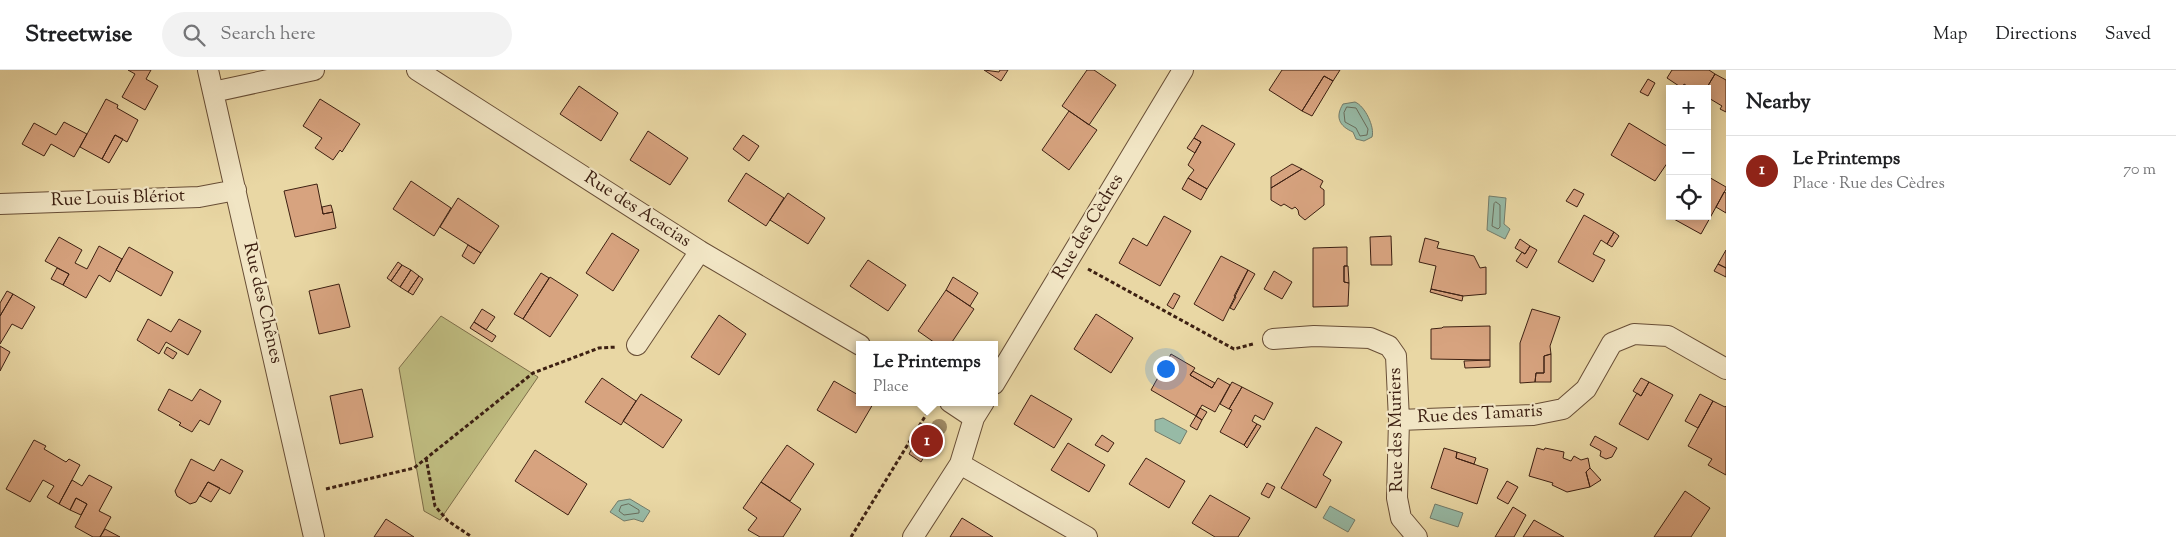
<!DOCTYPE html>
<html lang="en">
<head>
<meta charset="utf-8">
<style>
  :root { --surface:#fff; --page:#f2f2f2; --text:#202124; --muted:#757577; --line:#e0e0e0; --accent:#8f2418 }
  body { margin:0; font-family:"Sorts Mill Goudy",serif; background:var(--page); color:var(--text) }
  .controls { position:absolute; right:15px; top:15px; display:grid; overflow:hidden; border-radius:0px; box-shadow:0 2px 12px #0003 }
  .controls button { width:45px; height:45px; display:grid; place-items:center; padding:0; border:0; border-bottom:1px solid var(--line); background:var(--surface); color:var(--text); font:25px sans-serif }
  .you { position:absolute; left:1165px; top:298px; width:18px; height:18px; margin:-12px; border:4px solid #fff; border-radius:50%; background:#1a73e8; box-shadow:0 0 0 8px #1a73e833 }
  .badge { display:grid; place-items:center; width:32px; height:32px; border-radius:50%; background:var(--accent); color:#fff; font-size:16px; font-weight:700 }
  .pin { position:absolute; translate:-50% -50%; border:2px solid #fff; box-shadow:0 1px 5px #0006 }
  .popup { position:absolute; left:856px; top:271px; width:142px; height:65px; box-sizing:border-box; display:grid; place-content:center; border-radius:0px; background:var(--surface); filter:drop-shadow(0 1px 4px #0005); font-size:16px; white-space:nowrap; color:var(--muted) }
  .popup b { font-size:19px; color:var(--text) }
  .popup::after { content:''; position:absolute; left:50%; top:100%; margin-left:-10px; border:10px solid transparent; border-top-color:var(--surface) }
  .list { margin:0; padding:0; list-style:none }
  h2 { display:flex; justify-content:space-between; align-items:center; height:65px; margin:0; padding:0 20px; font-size:21px }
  h2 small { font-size:16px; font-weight:400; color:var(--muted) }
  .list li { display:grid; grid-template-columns:32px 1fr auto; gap:15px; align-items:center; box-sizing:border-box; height:70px; padding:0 20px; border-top:1px solid var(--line) }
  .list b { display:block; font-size:19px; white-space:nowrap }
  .list p { margin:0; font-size:16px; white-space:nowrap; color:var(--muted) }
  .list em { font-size:16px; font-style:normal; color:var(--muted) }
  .icon { flex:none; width:28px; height:28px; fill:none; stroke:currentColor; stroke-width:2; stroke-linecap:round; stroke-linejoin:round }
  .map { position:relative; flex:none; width:1726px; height:467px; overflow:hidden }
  header { display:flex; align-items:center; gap:30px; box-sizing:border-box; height:70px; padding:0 25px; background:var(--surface); border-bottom:1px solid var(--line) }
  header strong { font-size:24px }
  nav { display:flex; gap:28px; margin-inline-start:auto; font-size:18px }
  .search { width:350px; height:45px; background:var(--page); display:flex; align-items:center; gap:12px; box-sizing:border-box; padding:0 18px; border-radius:28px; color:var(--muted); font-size:19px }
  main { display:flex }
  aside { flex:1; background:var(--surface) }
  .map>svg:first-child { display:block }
  .green { fill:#bfbc80; stroke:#7e6e49 }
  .water { fill:#97baa6; stroke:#737c6b }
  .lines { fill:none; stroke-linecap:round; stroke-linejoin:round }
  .shore { stroke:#6a6d5c; stroke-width:1 }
  .building { fill:#d7a37f; stroke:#3d2012 }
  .street-casing { stroke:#684e36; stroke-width:22 }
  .path { stroke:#3d2012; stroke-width:3; stroke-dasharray:4 2.5; stroke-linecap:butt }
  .street { stroke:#f1e5c4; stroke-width:20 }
  .tree { fill:#9d8863 }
  .labels { text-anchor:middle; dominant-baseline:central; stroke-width:4.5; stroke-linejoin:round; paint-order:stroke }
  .street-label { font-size:18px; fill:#3d2012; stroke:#f1e5c4 }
</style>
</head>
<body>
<header>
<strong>Streetwise</strong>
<div class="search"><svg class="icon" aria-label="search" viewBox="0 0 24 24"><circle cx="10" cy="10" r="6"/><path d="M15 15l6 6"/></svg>Search here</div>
<nav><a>Map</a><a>Directions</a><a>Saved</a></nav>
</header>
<main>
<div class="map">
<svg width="1726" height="467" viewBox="0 0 1726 467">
  <rect width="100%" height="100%" fill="#e9d7a4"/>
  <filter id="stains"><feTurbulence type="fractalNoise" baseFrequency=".004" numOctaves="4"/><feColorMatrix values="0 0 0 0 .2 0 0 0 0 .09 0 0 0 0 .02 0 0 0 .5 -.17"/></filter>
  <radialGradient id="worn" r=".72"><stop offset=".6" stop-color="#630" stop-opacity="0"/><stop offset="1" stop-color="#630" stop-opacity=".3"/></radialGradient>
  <path class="green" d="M441 246 538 307 440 450 424 441 399 298Z"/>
  <path class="water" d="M1355 32C1365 36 1375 57 1372 67L1364 71 1356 69 1353 62C1339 56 1335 47 1343 34Z
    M1489 126 1506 128 1504 154 1510 159 1505 169 1487 160Z
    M1163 348 1187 361 1180 374 1155 361V350Z
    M630 429 650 441 643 452 634 449 624 451 610 442 618 431Z
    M1435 434 1463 443 1458 457 1430 448Z
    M1330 436 1355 450 1348 462 1323 448Z"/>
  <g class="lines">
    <path class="shore" d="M1347 37 1356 38 1368 59 1367 65 1360 66 1356 58 1345 52 1344 43Z
      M1496 132 1500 135V157L1498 159 1492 156 1494 134Z
      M629 434 639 440V443L624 445 619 441 621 436Z"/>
  </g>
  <path class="building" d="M128 0H151L146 9 158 16 145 40 122 27 135 4Z
    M984 0 999 2 1000 0H1008L1001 11Z
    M1087 0H1094L1116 15 1089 55 1062 36Z
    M1282 0H1340L1333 11 1324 6 1302 41 1269 20Z
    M1672 0H1709L1715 4 1706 19H1692L1684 14 1682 18 1667 8Z
    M1715 4 1726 10V42L1720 39 1722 36 1707 27 1706 19Z
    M1324 6 1333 11 1312 46 1302 41Z
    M1648 9 1655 13 1648 26 1640 22Z
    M579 16 618 43 601 71 560 44Z
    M106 29 118 35 117 38 138 50 127 72 115 65 102 89 80 77Z
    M320 29 360 54 342 82 340 80 333 90 315 78 322 68 303 56Z
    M1069 41 1097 60 1069 100 1042 80Z
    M64 52 87 64 74 87 51 74 44 86 22 74 34 53 56 65Z
    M1629 53 1670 78V89L1655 111 1611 85Z
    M1202 55 1235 74 1207 119 1188 108 1194 100 1188 95 1201 72 1194 68Z
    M648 61 688 88 670 115 630 90Z
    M115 65 123 69 109 93 102 89Z
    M743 65 759 76 749 91 733 79Z
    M1194 68 1201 72 1195 83 1187 78Z
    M1292 94 1302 99 1271 118V107Z
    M1302 99 1323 111 1320 117 1324 120V135L1305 150 1299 145 1298 140 1295 137 1292 139 1284 134 1281 136 1271 130V118Z
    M746 103 784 128 766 156 728 131Z
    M1707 106 1726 117V119L1701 164 1672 148 1673 146H1707Z
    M1188 108 1207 119 1201 130 1182 119Z
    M411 111 451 138 434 166 393 139Z
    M317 114 323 144 333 142 336 158 295 167 284 121Z
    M1574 119 1584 124 1577 137 1566 131Z
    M1724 122 1726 123V143L1716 137Z
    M788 123 825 148 808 174 770 150Z
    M458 128 499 156 481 183 440 157Z
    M331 135 333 142 323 144 322 137Z
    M1584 145 1614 162 1607 174 1601 170 1593 184 1605 190 1593 212 1558 192Z
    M1164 146 1191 161 1160 216 1119 193 1133 168 1147 176Z
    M1614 162 1619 166 1612 177 1607 174Z
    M612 163 639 180 613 221 586 203Z
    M1391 166 1392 195H1371L1370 167Z
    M59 167 82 180 75 193 87 199 99 176 122 189 110 212 99 205 86 228 63 215 69 204 45 191Z
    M1425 168 1439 172 1437 178 1474 186 1480 198 1486 197V224L1463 226 1431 219 1436 196 1419 192Z
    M1520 169 1530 176 1525 184 1515 178Z
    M468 175 481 183 474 194 462 186Z
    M1530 176 1537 180 1527 198 1516 191 1522 182 1525 184Z
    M129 177 173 202 161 226 116 200Z
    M1347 177V196H1344V212L1349 213 1348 236 1313 237V178Z
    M1726 180V198L1718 194Z
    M1221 186 1248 200 1223 251 1194 234Z
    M868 190 906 215 888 241 850 216Z
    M398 192 402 195 391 211 387 208Z
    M1718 194 1726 198V207L1714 201Z
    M402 195 411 200 400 217 391 211Z
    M1344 196H1348L1349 213 1344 212Z
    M57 198 69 204 63 215 51 209Z
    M411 200 419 206 408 222 400 217Z
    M1248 200 1255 204 1234 240 1230 238 1236 227 1234 226Z
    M1274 201 1292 212 1282 229 1264 219Z
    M541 203 549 208 523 249 514 244Z
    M419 206 423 209 413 225 408 222Z
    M550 207 578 225 550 267 523 249Z
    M953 207 978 223 970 236 946 220Z
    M339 214 350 257 319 264 309 221Z
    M1431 219 1463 226 1462 231 1430 222Z
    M946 220 974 239 950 275H938L918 261Z
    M7 221 13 224 0 246V233Z
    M1174 223 1180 226 1173 239 1167 235Z
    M13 224 35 237 22 259 12 254 0 274V246Z
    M482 239 495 247 486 260 474 252Z
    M1532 239 1560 247 1550 276 1551 284 1544 286V303H1536L1535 312 1520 313V273Z
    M1096 244 1133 268 1111 303 1074 279Z
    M719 245 746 264 719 305 691 287Z
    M148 249 171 262 179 249 201 261 188 285 166 272 159 284 137 270Z
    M474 252 496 266 492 272 470 258Z
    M1490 256V290L1431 289V259L1442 258 1443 257Z
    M0 276 10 282 0 301Z
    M167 277 177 283 173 289 164 283Z
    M1171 284 1195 298 1190 305 1212 318 1218 308 1230 315 1215 342 1202 335 1196 346 1151 320Z
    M1551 284V312H1535L1536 303H1544V286Z
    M1490 290V297L1465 298 1464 291Z
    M1193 301 1215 313 1212 318 1190 305Z
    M602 308 636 331 621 355 585 332Z
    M1641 308 1649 312 1641 326 1633 321Z
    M834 311 860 326V332L873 334 856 363 817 340Z
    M1232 312 1242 317 1229 339 1220 334Z
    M1649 312 1673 325 1648 370 1619 354 1637 323 1641 326Z
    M1242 317 1273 333 1264 350 1255 345 1252 351 1257 354 1244 375 1220 362 1232 340 1229 339Z
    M169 319 192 331 200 319 221 331 209 355 200 350 192 362 179 355 181 353 158 340Z
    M362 319 373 367 340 374 330 326Z
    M641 324 682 350 663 378 623 351Z
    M1700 324 1713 331 1698 358 1685 351Z
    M1031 325 1072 349 1054 378 1014 354Z
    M1713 331 1725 337 1726 336V405L1708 395 1712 389 1688 376Z
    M1200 338 1207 342 1202 350 1196 346Z
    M1196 346 1202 350 1197 360 1190 356Z
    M1257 354 1261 356 1247 378 1244 375Z
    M1316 357 1342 372 1323 405 1331 410 1316 438 1281 418Z
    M1102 365 1114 373 1108 382 1095 375Z
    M1595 366 1617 378 1612 387 1606 389 1600 386 1601 381 1590 375Z
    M34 370 46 376 44 379 66 392 69 389 80 395 59 434 47 427 54 416 43 410 30 432 6 419Z
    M916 371 929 378 921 392 909 384Z
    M1068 373 1105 395 1089 422 1051 400Z
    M787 375 814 394 790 431 761 412Z
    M1444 378 1457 382 1456 388 1488 399 1477 434 1431 418Z
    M1537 378 1544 380 1545 378 1564 382 1563 388 1571 391 1574 386 1581 390 1588 388 1590 398 1586 402 1590 417 1567 422 1552 415 1553 413 1529 406Z
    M535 380 587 414 568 445 515 411Z
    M1457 382 1476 388 1474 394 1456 388Z
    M1146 388 1185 411 1169 438 1129 414Z
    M191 389 214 401 221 389 243 401 230 424 208 412 196 432 190 434 177 426 175 421Z
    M1590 398 1601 410 1590 417 1586 402Z
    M89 405 112 417 99 441 111 447 100 467H93L75 457 87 434 76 428 70 440 59 434 72 410 82 416Z
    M1507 411 1518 417 1508 434 1497 428Z
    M208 412 220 418 211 432 200 426Z
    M761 412 801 439 783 467H760L748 460 757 448 743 438Z
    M1267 413 1275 417 1269 428 1261 424Z
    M1685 421 1710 438 1691 467H1654Z
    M1210 425 1250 448 1238 467H1215L1192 453Z
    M76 428 87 434 81 445 70 440Z
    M1513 437 1526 445 1514 467H1495Z
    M962 448 993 467H950Z
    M386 449 414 467H374Z
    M1534 450 1564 467H1523Z
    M105 459 120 467H100Z"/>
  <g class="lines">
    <g class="street-casing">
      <path id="street" d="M208 0 314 467
        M417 0 700 181 860 275
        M213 22 314 0
        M0 134 199 127 236 120
        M1273 269 1314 266 1370 268 1389 276 1396 286 1399 350 1397 428 1401 448 1417 467
        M637 275 700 181
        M994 314 1183 0
        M950 332 974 348
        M1399 350 1533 345 1563 339 1586 319 1612 273 1634 264 1668 266 1726 299
        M960 394 1087 467
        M913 467 960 394 974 348 984 332"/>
    </g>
    <path class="path" d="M1088 199 1234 279 1253 274
      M426 388 435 436 448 451 472 467
      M326 419 414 398 533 303 599 278 617 277
      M851 467 929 340"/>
    <use href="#street" class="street"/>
  </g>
  <circle class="tree" cx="939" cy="357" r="8"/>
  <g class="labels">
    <g class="street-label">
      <text transform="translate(118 129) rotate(-2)">Rue Louis Blériot</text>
      <text transform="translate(637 140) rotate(33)">Rue des Acacias</text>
      <text transform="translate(1089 157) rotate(-59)">Rue des Cèdres</text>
      <text transform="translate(262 233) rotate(77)">Rue des Chênes</text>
      <text transform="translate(1480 345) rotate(-3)">Rue des Tamaris</text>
      <text transform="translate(1397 360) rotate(-91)">Rue des Muriers</text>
    </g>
  </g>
  <rect width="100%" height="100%" filter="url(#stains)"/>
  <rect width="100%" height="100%" fill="url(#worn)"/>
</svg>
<div class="controls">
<button>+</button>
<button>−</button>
<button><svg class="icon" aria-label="locate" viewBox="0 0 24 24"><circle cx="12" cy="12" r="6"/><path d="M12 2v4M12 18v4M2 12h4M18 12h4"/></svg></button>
</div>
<div class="you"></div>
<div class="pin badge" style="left:927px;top:371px">1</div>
<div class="popup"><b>Le Printemps</b>Place</div>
</div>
<aside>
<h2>Nearby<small></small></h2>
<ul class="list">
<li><span class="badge">1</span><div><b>Le Printemps</b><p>Place · Rue des Cèdres</p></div><em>70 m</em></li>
</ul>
</aside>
</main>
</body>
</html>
